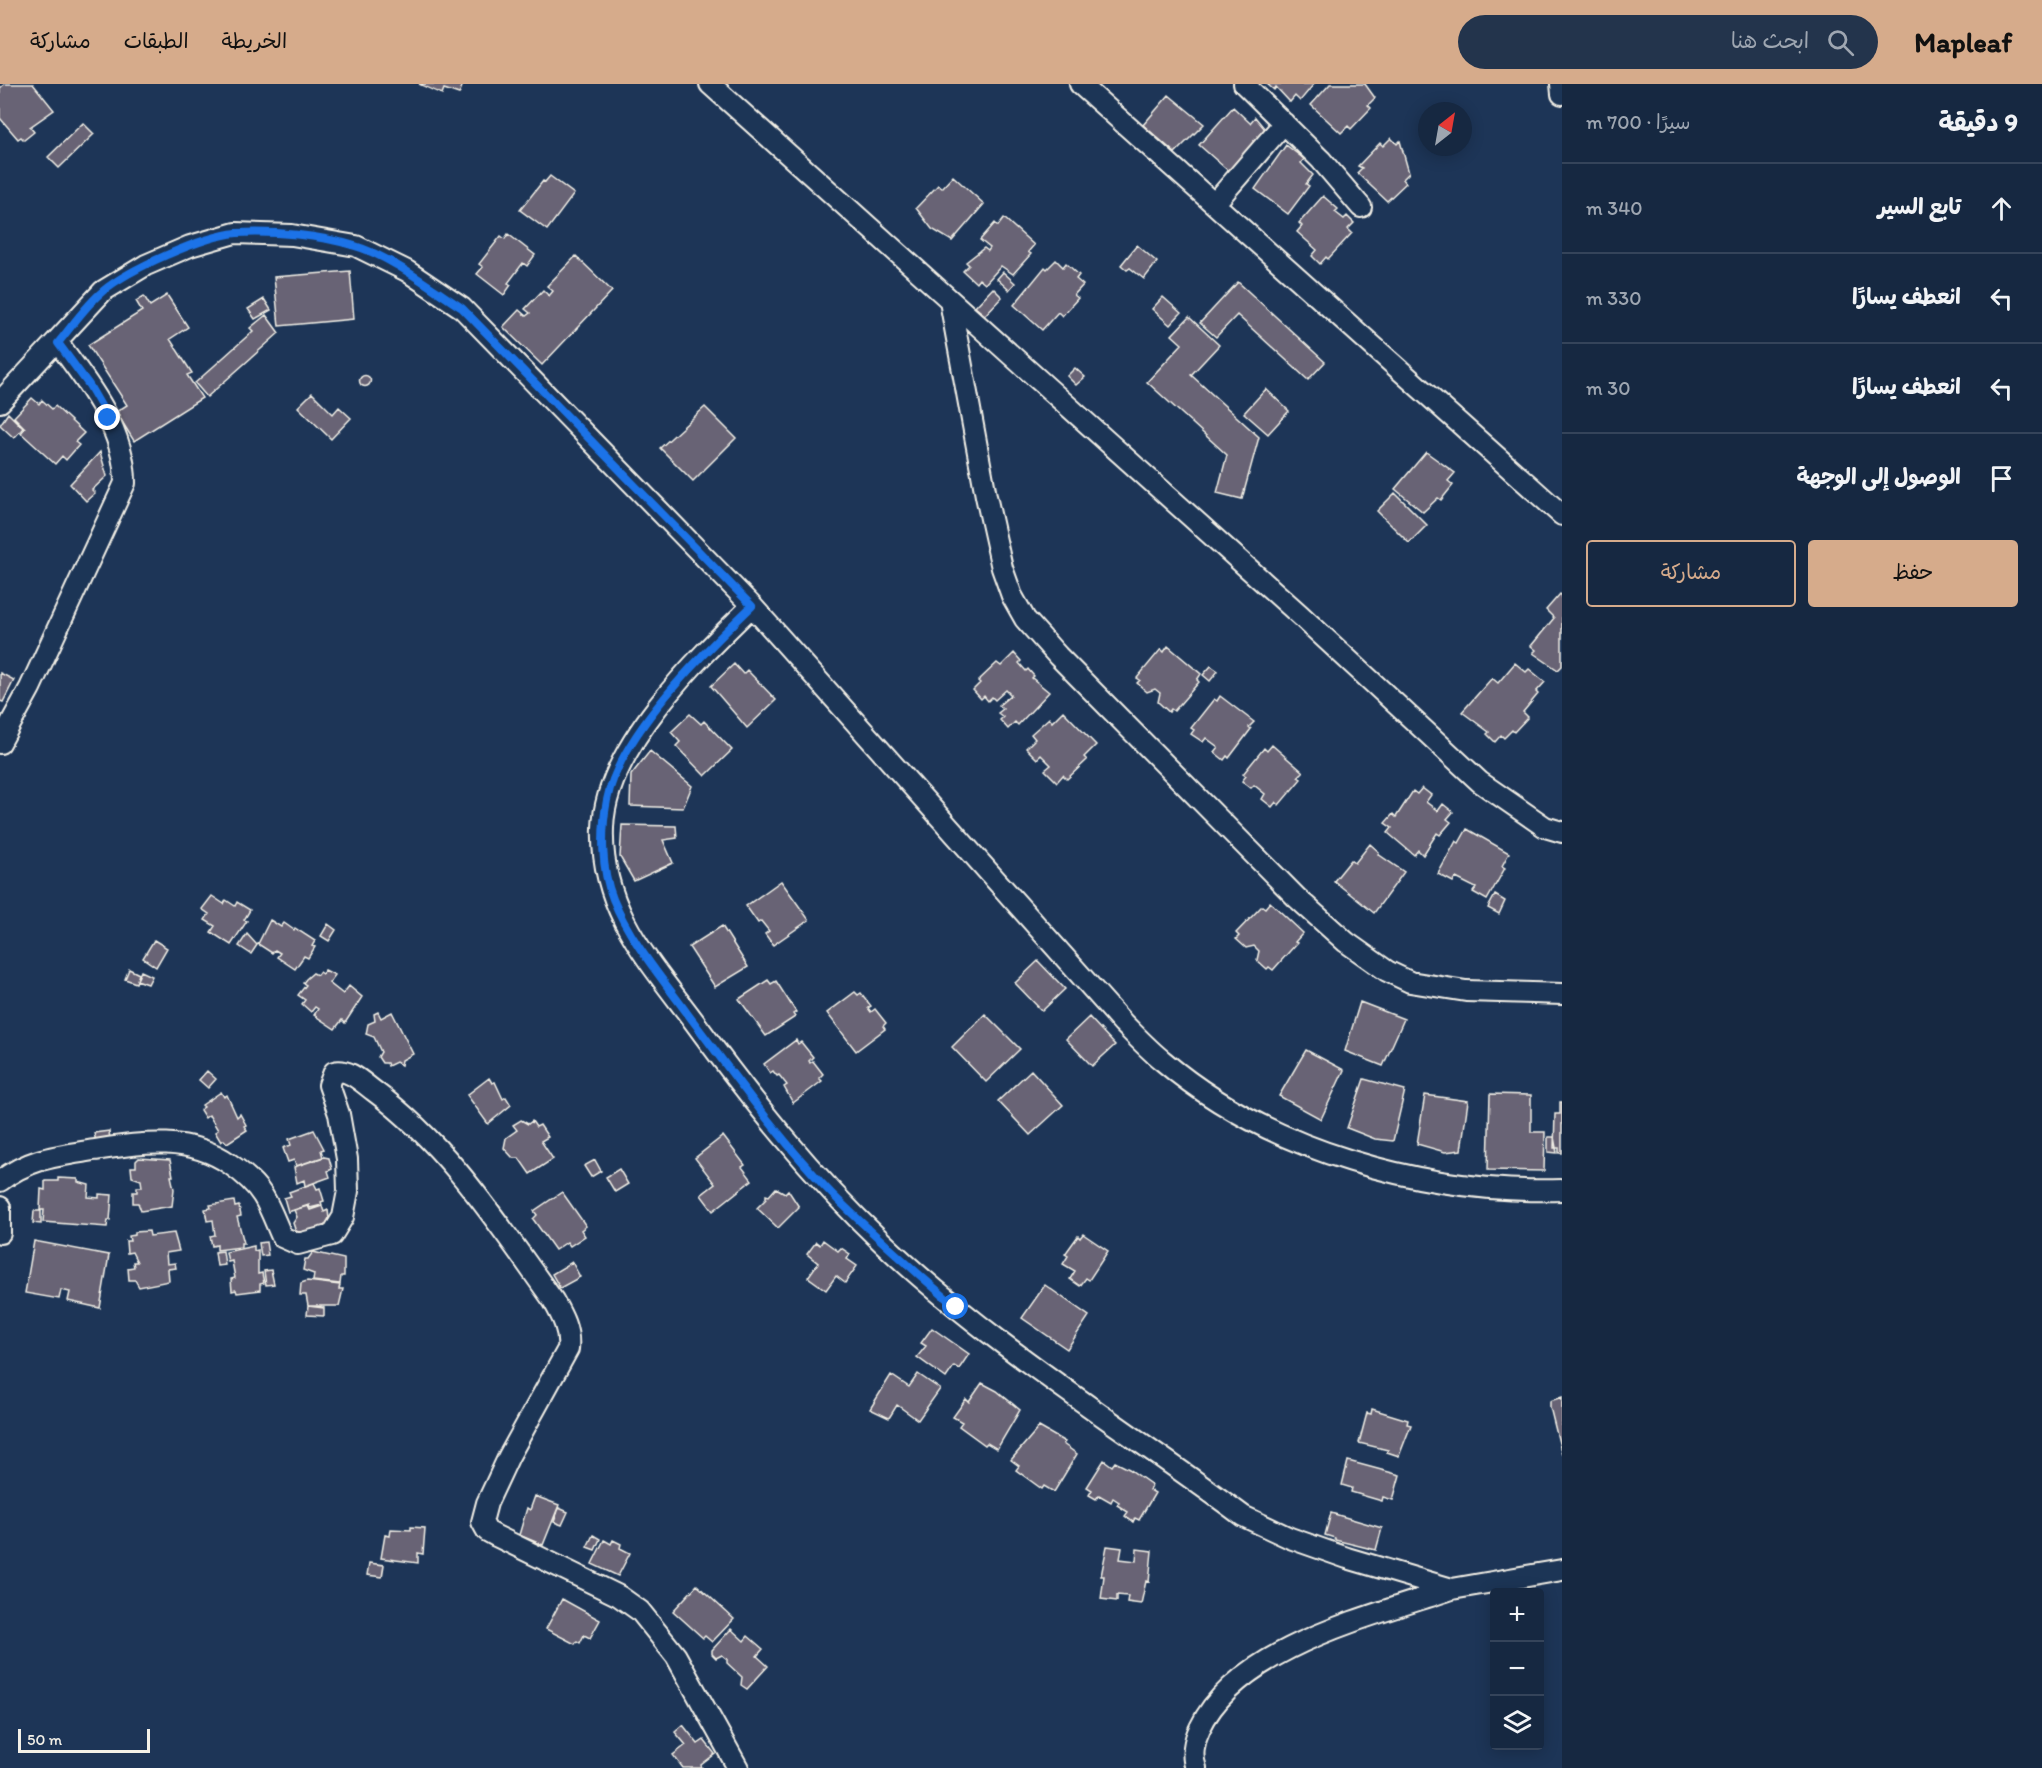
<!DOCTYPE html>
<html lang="ar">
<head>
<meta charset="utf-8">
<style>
  :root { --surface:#162841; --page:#23344c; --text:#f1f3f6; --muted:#9ea6b1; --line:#35445a; --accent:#d6ab8b }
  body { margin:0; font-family:Itim,"Playpen Sans Arabic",sans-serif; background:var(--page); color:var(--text); direction:rtl }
  .controls { position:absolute; right:18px; bottom:18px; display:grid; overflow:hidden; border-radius:6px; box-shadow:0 3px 15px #0003 }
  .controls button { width:54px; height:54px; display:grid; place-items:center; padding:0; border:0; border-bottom:2px solid var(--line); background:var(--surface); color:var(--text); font:30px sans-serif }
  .compass { position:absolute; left:1418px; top:18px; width:54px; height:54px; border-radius:50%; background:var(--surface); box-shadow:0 3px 15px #0003; rotate:31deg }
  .scale { position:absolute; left:18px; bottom:15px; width:132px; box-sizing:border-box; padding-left:6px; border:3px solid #f4f1e8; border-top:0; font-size:16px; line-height:21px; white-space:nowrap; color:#f4f1e8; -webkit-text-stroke:4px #1d3557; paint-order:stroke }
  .stop { position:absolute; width:18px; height:18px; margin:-14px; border:4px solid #1a73e8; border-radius:50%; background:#fff }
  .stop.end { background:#1a73e8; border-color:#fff; box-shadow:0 2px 6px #0008 }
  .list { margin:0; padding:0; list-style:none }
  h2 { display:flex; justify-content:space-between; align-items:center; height:78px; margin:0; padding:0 24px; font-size:26px }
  h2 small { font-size:20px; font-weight:400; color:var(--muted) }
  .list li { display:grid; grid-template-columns:39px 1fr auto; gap:18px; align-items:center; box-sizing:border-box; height:90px; padding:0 24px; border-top:2px solid var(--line) }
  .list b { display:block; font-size:22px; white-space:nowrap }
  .list em { font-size:20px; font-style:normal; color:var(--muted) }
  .actions { display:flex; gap:12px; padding:18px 24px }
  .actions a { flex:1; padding:14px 0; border:2px solid var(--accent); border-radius:6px; text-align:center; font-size:21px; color:var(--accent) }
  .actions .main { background:var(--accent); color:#111 }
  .icon { flex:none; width:33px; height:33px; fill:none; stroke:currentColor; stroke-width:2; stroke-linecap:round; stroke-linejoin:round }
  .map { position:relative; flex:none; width:1562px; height:1684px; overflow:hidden; direction:ltr }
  header { display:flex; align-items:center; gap:36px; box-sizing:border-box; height:84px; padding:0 30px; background:var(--accent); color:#111 }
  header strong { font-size:28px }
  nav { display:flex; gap:33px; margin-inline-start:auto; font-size:21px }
  .search { width:420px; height:54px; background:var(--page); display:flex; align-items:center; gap:15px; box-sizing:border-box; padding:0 21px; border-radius:33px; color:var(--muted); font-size:22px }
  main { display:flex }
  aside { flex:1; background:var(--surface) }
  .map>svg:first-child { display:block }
  .building { fill:#686374; stroke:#f4f1e8; stroke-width:1.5 }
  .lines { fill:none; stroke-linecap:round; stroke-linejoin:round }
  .minor-casing { stroke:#f4f1e8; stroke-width:24 }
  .minor { stroke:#1d3557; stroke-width:20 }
  .route { stroke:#1a73e8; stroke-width:8 }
</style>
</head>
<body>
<header>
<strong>Mapleaf</strong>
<div class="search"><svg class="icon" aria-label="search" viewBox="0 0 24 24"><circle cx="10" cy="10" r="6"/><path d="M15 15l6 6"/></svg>ابحث هنا</div>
<nav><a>الخريطة</a><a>الطبقات</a><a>مشاركة</a></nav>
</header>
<main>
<aside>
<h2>9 دقيقة<small>سيرًا · 700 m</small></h2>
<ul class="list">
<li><svg class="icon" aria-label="ahead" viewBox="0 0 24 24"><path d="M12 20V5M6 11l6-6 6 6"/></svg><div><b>تابع السير</b></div><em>340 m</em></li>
<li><svg class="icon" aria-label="left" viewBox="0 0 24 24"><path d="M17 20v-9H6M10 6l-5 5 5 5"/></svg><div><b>انعطف يسارًا</b></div><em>330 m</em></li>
<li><svg class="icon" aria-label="left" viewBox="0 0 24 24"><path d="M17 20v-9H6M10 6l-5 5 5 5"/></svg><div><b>انعطف يسارًا</b></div><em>30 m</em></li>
<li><svg class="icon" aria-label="arrive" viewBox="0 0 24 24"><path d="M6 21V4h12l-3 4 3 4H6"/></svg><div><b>الوصول إلى الوجهة</b></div></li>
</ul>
<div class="actions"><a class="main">حفظ</a><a>مشاركة</a></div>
</aside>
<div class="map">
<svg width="1562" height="1684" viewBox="0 0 1562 1684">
  <rect width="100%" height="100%" fill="#1d3557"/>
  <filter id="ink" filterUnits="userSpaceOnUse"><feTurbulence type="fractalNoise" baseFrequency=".0167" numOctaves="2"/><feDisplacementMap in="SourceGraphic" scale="12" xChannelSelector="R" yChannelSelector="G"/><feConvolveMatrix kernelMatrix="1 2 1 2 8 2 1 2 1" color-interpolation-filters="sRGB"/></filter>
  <g filter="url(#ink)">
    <path class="building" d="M5 0H33L54 26 30 43 34 48 24 56 21 53 18 55 0 34V4Z
      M419 0H463L459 10 444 5 442 10Z
      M1267 0H1314L1300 17 1295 12 1290 18 1276 3 1274 6Z
      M1330 0H1365L1375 14 1368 21 1371 24 1351 45 1348 42 1341 49 1311 21Z
      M1169 11 1204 40 1175 69 1143 41Z
      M1233 23 1250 39 1255 33 1269 50 1233 91 1199 61Z
      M83 39 94 50 59 84 48 73Z
      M1391 54 1397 60 1400 57 1409 89 1403 95 1406 99 1387 117 1357 89 1362 84 1358 82 1380 59 1383 62Z
      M1286 61 1304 75 1301 79 1313 91 1306 100 1309 102 1288 130 1255 105Z
      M550 92 574 110 547 146 520 126 543 97 545 98Z
      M953 92 984 120 952 157 932 145 916 124 938 101 942 104Z
      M1323 112 1338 125 1335 128 1344 135 1347 132 1354 139 1348 145 1352 149 1328 175 1326 173 1320 180 1312 172 1317 166 1297 148 1302 142 1299 139Z
      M1004 134 1034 161 1028 168 1031 170 1013 190 1001 182 985 200 979 195 976 199 963 187 969 181 966 178 984 164 988 167 990 164 980 156 995 139 998 142Z
      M508 150 535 171 527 182 523 179 508 199 511 201 504 211 477 190 483 183 479 180 501 152 505 155Z
      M1137 161 1157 178 1144 195 1130 184 1127 186 1121 181Z
      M576 172 612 207 542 281 503 243 519 226 526 232 530 229 525 225 543 206 549 212 553 207 547 202Z
      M1056 176 1063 183 1066 179 1079 191 1076 195 1083 201 1074 211 1078 214 1062 232 1058 228 1042 246 1014 221 1045 183 1047 185Z
      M350 187 354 235 279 242 274 193Z
      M1003 188 1015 199 1009 206 997 195Z
      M1238 198 1325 278 1308 296 1237 231 1216 253 1200 239Z
      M993 204 1002 213 985 231 975 223Z
      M167 211 188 243 170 255 192 289 187 291 202 314 134 357 116 328 127 321 88 261 142 227 136 217 144 212 150 222Z
      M1163 213 1181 229 1170 241 1152 225Z
      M264 215 271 226 255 235 248 225Z
      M266 231 279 249 207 313 195 299 253 247 250 244Z
      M1189 233 1219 261 1191 291 1259 353 1242 415 1217 409 1227 371 1147 298 1182 260 1172 251Z
      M1075 284 1085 293 1076 301 1067 292Z
      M359.5 297a5.5 5.5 0 1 1 11 0a5.5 5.5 0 1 1-11 0Z
      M1266 305 1289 327 1268 350 1244 329Z
      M312 309 333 330 339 323 351 334 331 355 298 323Z
      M32 314 39 320 42 316 52 325 55 322 84 349 75 358 79 361 66 376 62 372 55 380 21 349 25 344 14 333Z
      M705 323 736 354 693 397 660 364Z
      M8 329 23 344 14 354 0 341Z
      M100 368 107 392 92 406 95 409 86 417 70 400Z
      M1426 368 1455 389 1448 397 1453 401 1441 416 1438 414 1423 428 1395 405Z
      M1395 409 1427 441 1409 459 1377 427Z
      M1560 510 1562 512V582L1558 586 1533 569 1536 566 1531 562 1554 534 1546 526Z
      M1168 562 1201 590 1197 596 1199 598 1174 627 1171 625 1169 628 1158 618 1160 609 1155 605 1147 608 1137 599 1140 596 1137 594 1161 565 1164 568Z
      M1014 569 1021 577 1019 579 1026 587 1028 585 1034 592 1032 594 1049 608 1018 641 1015 638 1008 645 1000 636 1003 633 998 629 1003 625 999 621 1011 611 1006 606 995 616 992 613 988 617 984 612 981 615 973 606 980 599 978 597 997 579 1001 582Z
      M1515 579 1526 588 1529 585 1545 598 1536 608 1538 610 1523 628 1528 633 1514 648 1512 646 1504 654 1501 651 1495 658 1487 650 1489 648 1462 628 1492 594 1498 599Z
      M734 580 743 590 747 586 776 616 747 644 711 602Z
      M1211 582 1218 587 1210 597 1203 591Z
      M0 589 14 596 3 618 0 617Z
      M1220 612 1254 638 1249 643 1251 645 1229 674 1227 672 1224 676 1214 668 1218 663 1206 654 1203 658 1191 650 1194 646 1191 644 1214 615 1217 617Z
      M1063 627 1096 661 1084 673 1087 676 1067 695 1063 691 1057 698 1045 686 1051 681 1041 671 1037 675 1026 664 1035 655 1031 650 1049 634 1052 638Z
      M690 630 701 640 704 637 732 666 705 692 676 662 680 658 671 648Z
      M1272 661 1303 688 1298 693 1301 695 1279 721 1276 718 1272 723 1262 715 1265 710 1254 701 1251 704 1242 697 1246 692 1243 690 1264 664 1267 667Z
      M650 667 692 702 683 724 630 722 631 691Z
      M1422 704 1431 711 1426 718 1438 727 1443 720 1453 728 1447 735 1451 738 1440 751 1437 749 1423 771 1418 766 1414 771 1388 749 1392 744 1385 739 1393 730 1396 733 1413 707 1417 710Z
      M622 741 676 742 677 754 663 756 673 779 634 797 620 773Z
      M1467 745 1509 769 1502 782 1505 784 1487 816 1473 808 1476 804 1456 794 1453 798 1438 790 1456 757 1459 759Z
      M1370 760 1379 768 1378 770 1404 788 1374 829 1334 797 1351 776 1355 779Z
      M781 797 809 836 773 861 765 850 769 847 761 837 758 839 746 822Z
      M1495 811 1505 817 1499 830 1488 824Z
      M212 812 224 820 226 816 235 822 237 818 250 826 244 836 247 837 231 861 211 848 215 842 205 836 209 830 202 825Z
      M1270 818 1303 849 1295 858 1297 859 1273 886 1269 883 1267 885 1257 876 1259 867 1254 862 1246 864 1236 855 1239 852 1236 849 1262 822 1265 824Z
      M270 836 281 843 284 839 294 846 295 844 315 857 312 862 315 863 308 874 304 872 295 885 277 873 280 869 275 866 272 869 258 860Z
      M328 840 336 846 329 857 321 852Z
      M722 842 748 883 715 903 689 863Z
      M247 850 257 861 251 870 239 862Z
      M154 856 167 864 156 883 143 874Z
      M1038 877 1065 905 1042 927 1015 899Z
      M129 885 139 890 136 899 125 895Z
      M325 886 335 891 329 899 343 910 349 902 362 913 345 939 342 936 335 945 314 931 318 925 315 923 311 928 302 920 305 916 298 911 306 901 303 899 306 895 313 889 317 891 319 888 322 890Z
      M141 887 152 892 148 900 137 896Z
      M768 896 771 900 776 897 796 928 793 930 795 933 766 952 739 915Z
      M855 908 858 911 861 909 871 922 868 924 871 928 875 925 886 939 883 942 885 945 856 967 827 929Z
      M1360 918 1404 935 1383 982 1345 967Z
      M378 928 381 934 392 928 413 970 402 976 401 981 396 978 388 982 387 979H382L378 973 381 968 374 953 366 950 368 940 375 937 374 930Z
      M985 930 1020 965 986 998 952 963Z
      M1089 933 1115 961 1092 982 1066 955Z
      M796 956 798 960 801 958 813 973 809 977 810 979 813 977 823 990 819 994 822 997 793 1019 784 1003 787 1001 779 991 777 992 773 987 770 989 764 980Z
      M1306 966 1344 986 1321 1035 1279 1012Z
      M1031 986 1063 1021 1030 1051 998 1017Z
      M207 987 216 995 208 1004 199 996Z
      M489 994 492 999 495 998 503 1015 506 1013 511 1021 488 1040 467 1011Z
      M1364 995 1405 1006 1393 1057 1375 1055 1347 1044Z
      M221 1008 224 1013 227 1011 237 1033 240 1030 246 1041 244 1042 247 1046 227 1059 224 1056 221 1058 215 1048 218 1046 209 1031 205 1034 200 1026 204 1023 202 1021Z
      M1490 1010 1531 1011V1048H1545L1544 1087 1488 1086Z
      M1425 1011 1468 1017 1461 1066 1445 1068 1417 1060Z
      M1560 1018H1562V1069H1559V1064H1554L1555 1030H1560Z
      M521 1036 528 1040 532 1037 536 1043 540 1041 548 1053 541 1057 553 1075 530 1090 519 1074H513L504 1064 506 1054 517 1046 513 1041Z
      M314 1046 324 1065 321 1066 323 1073 296 1082 294 1076 288 1078 283 1064 291 1061 289 1055Z
      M109 1047 110 1056 96 1058 94 1049Z
      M723 1052 745 1081 742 1083 752 1096 713 1127 701 1111 715 1100 695 1074Z
      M1548 1053H1554L1557 1069 1548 1068Z
      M324 1073 329 1074 332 1085 328 1087 330 1093 305 1102 304 1096 297 1099 294 1083Z
      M139 1074 170 1076 173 1092H171L174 1105 172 1122 141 1127 138 1119H133V1108H137V1103H142L141 1096 132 1093 131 1083H136V1077Z
      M595 1076 601 1087 591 1093 584 1082Z
      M619 1085 628 1100 615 1108 606 1093Z
      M58 1094 78 1095V1098L89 1101 88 1113 99 1114V1110L112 1111 110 1136H108L107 1143 43 1138 44 1126H40L41 1105 45 1106V1097H58Z
      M314 1099 317 1105 320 1104 324 1117 321 1118 322 1121 310 1124 309 1121 288 1128 284 1114 291 1112 289 1108Z
      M776 1104 785 1109 788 1106 799 1123 778 1144 757 1124 766 1115V1111L769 1112Z
      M562 1108 586 1142 581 1146 585 1152 570 1162 567 1158 555 1166 533 1135 537 1131 534 1127Z
      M234 1117 235 1123 239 1122 241 1132 237 1133 244 1159H241V1163L217 1166V1161L212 1162 210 1152 215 1151 213 1136 207 1137 205 1125 211 1124 210 1121Z
      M308 1122 310 1126 322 1122 324 1128 328 1126 330 1145 306 1153 305 1148 297 1151 293 1139 297 1133 294 1126Z
      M34 1127H41V1140L33 1139Z
      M149 1147 150 1152 174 1149 179 1167 166 1169 167 1180 175 1179 176 1184 168 1185 169 1197 139 1203 135 1196H129L128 1184 134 1183 133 1178H137L132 1168 127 1169 126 1157H130L129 1152 135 1151V1148Z
      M1083 1150 1108 1167 1089 1196 1086 1194 1080 1202 1070 1195 1075 1187 1063 1180 1068 1172 1065 1170 1078 1152 1080 1154Z
      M823 1156 838 1167 841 1164 850 1170 847 1175 857 1182 845 1199 836 1192 826 1206 808 1193 818 1179 807 1170 816 1158 820 1161Z
      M34 1157 109 1171 100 1224 68 1217 70 1208 61 1206 59 1215 25 1209Z
      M266 1158 268 1171 261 1172 259 1159Z
      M254 1162V1167L258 1166V1190L262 1189 264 1199 260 1200V1206L237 1209 236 1206 232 1207 231 1195 235 1194 232 1177 228 1178 226 1168Z
      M223 1167 225 1181 217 1182 215 1168Z
      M313 1168 344 1175V1192H341L340 1200 313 1197 314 1190 303 1186 305 1175H308Z
      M572 1178 580 1193 560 1204 552 1190Z
      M271 1186 274 1200 266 1201 264 1187Z
      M307 1197 340 1201 339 1205H343L339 1222H308L306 1211H300L301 1199Z
      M1045 1201 1089 1232 1067 1265 1022 1234Z
      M308 1222 324 1224V1232L307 1231Z
      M932 1244 969 1270 959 1285 954 1282 946 1294 917 1273 926 1262 921 1259Z
      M918 1290 940 1305 918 1336 897 1321 889 1334 870 1325 891 1291 909 1303Z
      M982 1299 997 1307 1020 1326 997 1365 987 1359 985 1361 959 1342 962 1338 953 1333 966 1315 969 1318Z
      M1562 1313V1371L1550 1323V1317Z
      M1372 1325 1408 1336 1407 1340 1411 1341 1399 1372 1387 1368 1388 1366 1359 1359 1367 1329 1371 1330Z
      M1039 1343 1065 1358 1063 1360 1077 1370 1054 1408 1044 1402 1042 1405 1016 1386 1019 1382 1011 1376Z
      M1104 1376 1112 1382 1115 1378 1129 1385 1152 1401 1150 1406 1155 1409 1139 1436 1135 1434 1133 1438 1125 1432 1128 1428 1117 1421 1119 1418 1113 1414 1111 1418 1099 1411 1096 1415 1089 1411 1092 1406 1087 1403Z
      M1348 1377 1400 1391 1393 1416 1383 1413 1382 1417 1351 1408 1352 1404 1342 1401Z
      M535 1412 559 1421 543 1461 519 1451 527 1424 530 1426Z
      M559 1424 568 1428 562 1441 554 1438Z
      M1331 1429 1382 1444 1376 1466 1335 1456V1454L1325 1451Z
      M411 1443 425 1444 423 1470 418 1469V1479L381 1474 385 1451 390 1452 391 1445 411 1446Z
      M593 1451 600 1455 595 1466 587 1463Z
      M604 1456 611 1460 613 1456 621 1460 620 1464 630 1469 618 1492 592 1480Z
      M1107 1462 1122 1464 1120 1475 1136 1477 1137 1465 1152 1467 1149 1498 1146 1497 1141 1520 1127 1518 1128 1512 1117 1511V1517L1101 1515 1104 1492H1101Z
      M369 1479 384 1481 382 1493 367 1491Z
      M697 1501 734 1535 712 1558 705 1552 703 1554 673 1527Z
      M562 1515 600 1536 590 1554 584 1551 580 1559 577 1557 575 1560 546 1545Z
      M731 1545 744 1557 748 1552 763 1565 757 1572 768 1582 747 1605 741 1601 742 1593 727 1579V1575L722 1571 716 1574 712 1570V1566Z
      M683 1641 698 1660 704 1656 715 1670 701 1681 702 1684H683L673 1671 686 1661 675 1648Z"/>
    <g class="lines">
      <g class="minor-casing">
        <path id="minor" d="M710 0 1299 530 1480 698 1545 743 1562 748
          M1080 0 1562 431
          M1244 0 1321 76 1361 123
          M1561 0 1562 10
          M1215 119 1284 39
          M950 217 986 412 1002 484 1012 512 1025 535 1058 572 1297 814 1346 858 1387 887 1410 898 1466 907 1562 910
          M0 318 103 207 146 181 190 162 235 149 292 151 356 162 407 187 462 224 752 522 1123 939C1136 952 1149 966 1163 977 1269 1067 1425 1110 1562 1106
          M752 522C697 575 605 664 603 744 600 824 648 876 693 936 750 1014 811 1091 882 1158 991 1262 1122 1342 1243 1432L1290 1454 1347 1474 1452 1505 1562 1486
          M0 659 30 604 125 399C125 346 89 300 58 259
          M0 1097C30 1074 57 1072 94 1066 142 1059 188 1051 230 1080 243 1089 255 1099 263 1112 271 1125 276 1140 282 1153L298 1160 332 1151 343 1133 348 1107 347 1075 339 1030 329 1001 334 988C349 984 363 999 374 1007 449 1062 499 1141 553 1216 562 1232 570 1246 568 1265L509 1372 487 1419 482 1438 487 1447 496 1452 619 1512 640 1527 676 1572 738 1684
          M0 1123V1149
          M1196 1684C1191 1672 1194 1656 1200 1644 1238 1563 1373 1532 1452 1505"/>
      </g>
      <use href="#minor" class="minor"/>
    </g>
  </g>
  <g class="lines" filter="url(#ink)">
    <path class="route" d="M108 334 89 301 58 259C72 242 86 221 103 207 129 185 203 152 237 149 275 147 319 151 355 162 390 172 431 204 462 224L752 522C704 568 620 650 607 716 601 747 601 785 613 815 630 857 661 893 687 929 732 989 780 1056 832 1110 872 1150 914 1186 956 1223"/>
  </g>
</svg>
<div class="controls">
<button>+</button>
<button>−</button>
<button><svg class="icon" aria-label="layers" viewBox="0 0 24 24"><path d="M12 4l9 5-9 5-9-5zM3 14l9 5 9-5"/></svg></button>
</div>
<svg class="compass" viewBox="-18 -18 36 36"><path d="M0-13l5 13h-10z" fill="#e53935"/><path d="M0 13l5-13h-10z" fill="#9ea6b1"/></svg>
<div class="scale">50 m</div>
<div class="stop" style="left:956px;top:1223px"></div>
<div class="stop end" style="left:108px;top:334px"></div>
</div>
</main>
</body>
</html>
